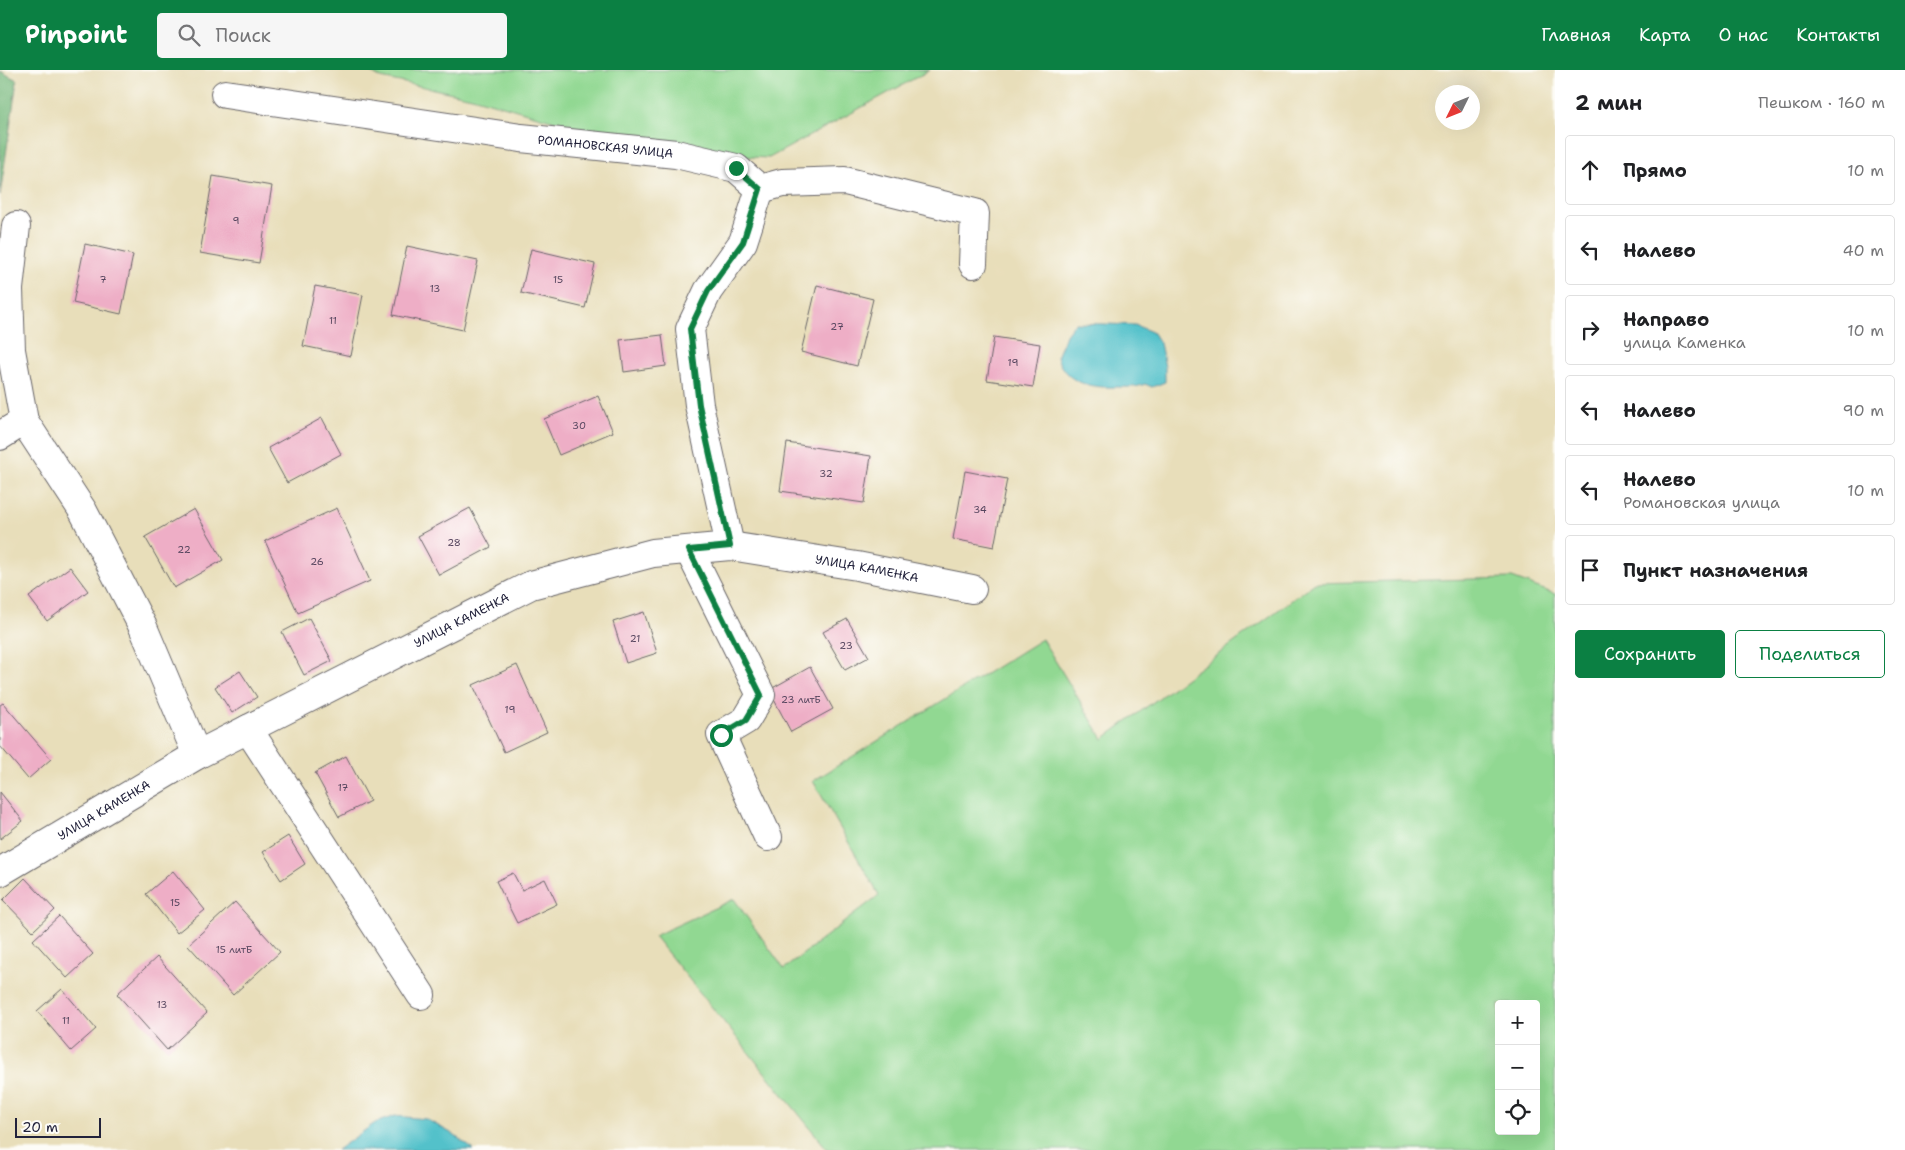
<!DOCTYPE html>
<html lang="ru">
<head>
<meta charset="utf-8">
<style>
  :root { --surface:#fff; --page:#f6f6f6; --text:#202124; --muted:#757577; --line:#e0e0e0; --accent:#0b8043 }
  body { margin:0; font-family:"Shantell Sans",sans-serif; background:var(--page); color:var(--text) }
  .controls { position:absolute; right:15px; bottom:15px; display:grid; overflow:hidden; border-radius:5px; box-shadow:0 5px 20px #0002 }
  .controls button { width:45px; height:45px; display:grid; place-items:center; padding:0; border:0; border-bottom:1px solid var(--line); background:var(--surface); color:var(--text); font:25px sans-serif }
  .compass { position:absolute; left:1435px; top:15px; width:45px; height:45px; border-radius:50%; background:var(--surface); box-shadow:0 5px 20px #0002; rotate:227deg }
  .scale { position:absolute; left:15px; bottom:12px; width:86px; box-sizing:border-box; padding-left:5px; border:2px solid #22223b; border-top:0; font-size:14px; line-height:18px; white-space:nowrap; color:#22223b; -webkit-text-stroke:4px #fdfcf7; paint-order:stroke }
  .stop { position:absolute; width:15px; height:15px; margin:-11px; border:4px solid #0b8043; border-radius:50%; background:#fff }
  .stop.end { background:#0b8043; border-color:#fff; box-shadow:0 1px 5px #0008 }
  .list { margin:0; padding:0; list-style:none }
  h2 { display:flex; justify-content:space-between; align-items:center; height:65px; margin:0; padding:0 20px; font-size:21px }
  h2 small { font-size:16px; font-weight:400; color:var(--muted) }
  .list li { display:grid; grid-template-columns:32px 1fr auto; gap:15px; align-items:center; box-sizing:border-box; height:70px; margin:0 10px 10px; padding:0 10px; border:1px solid var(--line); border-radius:5px }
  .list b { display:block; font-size:19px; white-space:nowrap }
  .list p { margin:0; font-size:16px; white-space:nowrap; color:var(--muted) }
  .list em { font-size:16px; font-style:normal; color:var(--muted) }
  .actions { display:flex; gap:10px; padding:15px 20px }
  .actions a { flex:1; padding:11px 0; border:1px solid var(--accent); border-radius:5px; text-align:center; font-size:18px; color:var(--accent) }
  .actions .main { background:var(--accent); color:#fff }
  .icon { flex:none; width:28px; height:28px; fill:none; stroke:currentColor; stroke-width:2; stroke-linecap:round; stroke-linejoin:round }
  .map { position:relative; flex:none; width:1555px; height:1080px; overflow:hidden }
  header { display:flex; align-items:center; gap:30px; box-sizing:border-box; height:70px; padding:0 25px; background:var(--accent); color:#fff }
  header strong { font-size:24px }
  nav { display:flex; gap:28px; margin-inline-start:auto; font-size:18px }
  .search { width:350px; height:45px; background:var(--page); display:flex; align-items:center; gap:12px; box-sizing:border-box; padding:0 18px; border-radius:5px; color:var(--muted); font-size:19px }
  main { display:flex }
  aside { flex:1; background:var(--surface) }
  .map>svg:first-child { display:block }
  .green { fill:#91d892; stroke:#5a7d66; fill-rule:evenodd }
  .forest { fill:#74b87c; stroke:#4b6d5c }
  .water { fill:#53c1ca; stroke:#3a7282 }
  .building { fill:#eeaec6 }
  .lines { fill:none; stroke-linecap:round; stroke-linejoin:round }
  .minor-casing { stroke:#676467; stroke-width:30 }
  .minor { stroke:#fff; stroke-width:28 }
  .route { stroke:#0b8043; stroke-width:6 }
  .labels { text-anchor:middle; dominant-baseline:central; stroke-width:4.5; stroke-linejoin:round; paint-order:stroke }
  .number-label { font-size:10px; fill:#55455e }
  .street-label { font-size:12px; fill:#22223b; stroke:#fdfcf7 }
</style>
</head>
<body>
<header>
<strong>Pinpoint</strong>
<div class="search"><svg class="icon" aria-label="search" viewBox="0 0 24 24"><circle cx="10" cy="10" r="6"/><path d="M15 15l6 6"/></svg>Поиск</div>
<nav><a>Главная</a><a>Карта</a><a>О нас</a><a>Контакты</a></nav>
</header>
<main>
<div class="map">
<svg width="1555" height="1080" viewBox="0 0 1555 1080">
  <rect width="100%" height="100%" fill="#fdfcf7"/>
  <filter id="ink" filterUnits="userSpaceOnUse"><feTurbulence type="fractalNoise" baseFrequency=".02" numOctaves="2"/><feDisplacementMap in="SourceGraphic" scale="10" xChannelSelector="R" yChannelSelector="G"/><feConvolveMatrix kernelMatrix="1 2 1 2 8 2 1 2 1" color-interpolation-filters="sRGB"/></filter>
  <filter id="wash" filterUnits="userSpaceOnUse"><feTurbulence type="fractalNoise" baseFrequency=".0096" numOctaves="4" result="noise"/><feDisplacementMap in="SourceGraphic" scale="20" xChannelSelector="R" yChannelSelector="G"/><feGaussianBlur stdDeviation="1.12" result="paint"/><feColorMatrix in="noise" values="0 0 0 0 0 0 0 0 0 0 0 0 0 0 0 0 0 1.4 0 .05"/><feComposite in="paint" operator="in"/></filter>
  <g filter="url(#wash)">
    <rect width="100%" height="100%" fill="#e8deba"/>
    <path class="green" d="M365 0H930L769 88 715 85 620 70 472 27 381 8Z
      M1512 508 1555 524V1080H828L654 866 734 829 784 899 879 825 813 711 1042 569 1103 669 1315 513ZM1499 934H1536V1061H1499Z"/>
    <path class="forest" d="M0 1 17 10 0 125Z"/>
    <path class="water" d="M1075 253 1135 255 1152 262 1160 273 1165 297V312L1152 317 1145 314C1136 318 1128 317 1118 317 1093 318 1066 315 1057 287L1066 265Z
      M395 1046 426 1049 451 1063 474 1080H337L375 1053Z"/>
    <g id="blocks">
      <path class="building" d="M213 106 272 116 259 193 200 183Z
        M85 174 133 185 121 244 73 233Z
        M407 176 478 191 463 260 393 245Z
        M531 179 595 194 585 238 521 223Z
        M817 215 873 229 857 296 801 282Z
        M315 216 363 225 351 286 303 276Z
        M662 265 666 296 624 302 620 270Z
        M994 267 1040 274 1033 317 987 310Z
        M598 326 613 362 559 385 544 349Z
        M322 348 341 384 287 413 268 378Z
        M787 373 871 386 864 433 780 421Z
        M965 401 1007 409 994 477 953 469Z
        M337 438 370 511 298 543 265 471Z
        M470 438 491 477 439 505 418 466Z
        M194 439 223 490 174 518 145 467Z
        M70 497 88 521 47 551 29 527Z
        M644 542 657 583 626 593 613 552Z
        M309 548 332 591 304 605 282 562Z
        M847 549 869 587 845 600 823 562Z
        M517 595 547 662 504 682 473 615Z
        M810 597 833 639 791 662 769 620Z
        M240 601 257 627 232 643 215 617Z
        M3 633 51 689 28 709 0 676V635Z
        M346 686 370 731 339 747 315 703Z
        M0 722 23 751 0 769Z
        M288 766 305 794 281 810 263 782Z
        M173 801 205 840 177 863 146 824Z
        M513 803 522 820 545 809 557 834 517 853 496 811Z
        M25 808 55 840 33 861 3 830Z
        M235 832 280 882 233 925 188 875Z
        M59 846 93 884 67 908 33 870Z
        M157 887 207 943 167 980 117 924Z
        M62 919 96 959 71 981 37 941Z"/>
    </g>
  </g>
  <g filter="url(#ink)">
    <use href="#blocks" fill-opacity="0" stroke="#676467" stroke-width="1"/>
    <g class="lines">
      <g class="minor-casing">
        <g id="minor">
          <path id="s1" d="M225 24 521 68 676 84 736 98 760 119 782 113 845 111 975 143 973 194"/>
          <path d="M16 156 9 219 11 280 24 351 83 441 143 557 197 685"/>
          <path d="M0 366 24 351"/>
          <path d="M730 476 699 335 690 259 708 221 743 172 760 119"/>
          <path d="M689 480 761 625 746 650 721 665 768 767"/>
          <path d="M248 659 421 925"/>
          <path id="s2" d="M0 802 197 685 531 515 653 483 730 476 857 496 972 519"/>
        </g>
      </g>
      <use href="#minor" class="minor"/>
    </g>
  </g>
  <g class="lines" filter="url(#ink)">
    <path class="route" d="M721 665 746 650 761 625 689 480 730 476 699 335 690 259 708 221 743 172 760 119 736 98"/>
  </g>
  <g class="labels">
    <g class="number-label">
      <text x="236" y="150">9</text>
      <text x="103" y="209">7</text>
      <text x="558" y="209">15</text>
      <text x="435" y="218">13</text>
      <text x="333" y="250">11</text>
      <text x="837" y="256">27</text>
      <text x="1013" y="292">19</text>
      <text x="579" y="355">30</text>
      <text x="826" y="403">32</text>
      <text x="980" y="439">34</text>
      <text x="454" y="472">28</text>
      <text x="184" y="479">22</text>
      <text x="317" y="491">26</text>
      <text x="635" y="568">21</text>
      <text x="846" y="575">23</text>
      <text x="801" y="629">23 литБ</text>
      <text x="510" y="639">19</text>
      <text x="343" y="717">17</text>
      <text x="175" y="832">15</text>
      <text x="234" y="879">15 литБ</text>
      <text x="162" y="934">13</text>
      <text x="66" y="950">11</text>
    </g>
    <g class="street-label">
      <text stroke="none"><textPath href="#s1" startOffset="384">РОМАНОВСКАЯ УЛИЦА</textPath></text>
      <text stroke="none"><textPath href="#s2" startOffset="946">УЛИЦА КАМЕНКА</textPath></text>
      <text stroke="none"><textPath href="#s2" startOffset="526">УЛИЦА КАМЕНКА</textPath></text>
      <text stroke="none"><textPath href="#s2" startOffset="121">УЛИЦА КАМЕНКА</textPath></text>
    </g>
  </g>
</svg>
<div class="controls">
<button>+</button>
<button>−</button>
<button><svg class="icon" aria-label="locate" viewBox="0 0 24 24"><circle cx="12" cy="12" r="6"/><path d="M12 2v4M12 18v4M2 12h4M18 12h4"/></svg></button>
</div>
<svg class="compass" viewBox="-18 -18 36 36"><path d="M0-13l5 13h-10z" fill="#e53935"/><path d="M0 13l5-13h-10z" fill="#757577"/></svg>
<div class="scale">20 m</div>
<div class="stop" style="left:721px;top:665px"></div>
<div class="stop end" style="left:736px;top:98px"></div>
</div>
<aside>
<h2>2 мин<small>Пешком · 160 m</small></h2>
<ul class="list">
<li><svg class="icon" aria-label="ahead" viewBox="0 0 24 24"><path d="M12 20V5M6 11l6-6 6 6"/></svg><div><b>Прямо</b></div><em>10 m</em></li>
<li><svg class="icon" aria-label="left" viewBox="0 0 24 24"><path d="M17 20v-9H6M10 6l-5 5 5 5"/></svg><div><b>Налево</b></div><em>40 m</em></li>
<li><svg class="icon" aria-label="right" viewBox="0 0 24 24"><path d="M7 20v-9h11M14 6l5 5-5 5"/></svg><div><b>Направо</b><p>улица Каменка</p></div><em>10 m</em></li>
<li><svg class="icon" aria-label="left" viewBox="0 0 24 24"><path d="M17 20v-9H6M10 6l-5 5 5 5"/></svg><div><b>Налево</b></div><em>90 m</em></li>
<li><svg class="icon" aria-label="left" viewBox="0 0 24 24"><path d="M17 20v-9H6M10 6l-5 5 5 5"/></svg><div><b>Налево</b><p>Романовская улица</p></div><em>10 m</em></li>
<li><svg class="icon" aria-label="arrive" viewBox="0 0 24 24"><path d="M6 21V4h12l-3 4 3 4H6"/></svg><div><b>Пункт назначения</b></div></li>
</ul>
<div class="actions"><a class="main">Сохранить</a><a>Поделиться</a></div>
</aside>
</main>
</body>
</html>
